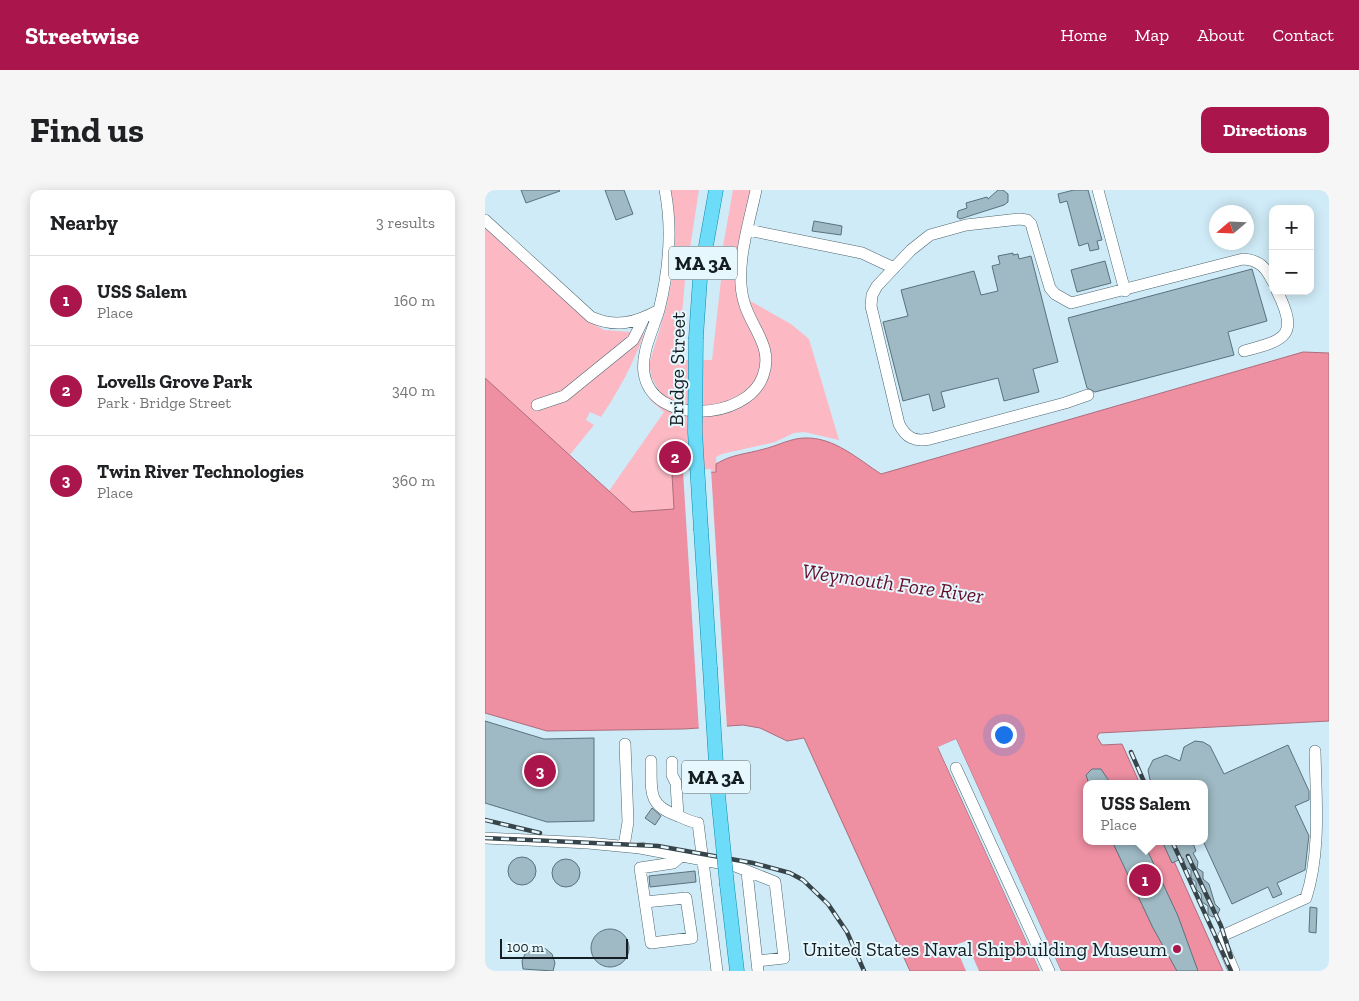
<!DOCTYPE html>
<html lang="en">
<head>
<meta charset="utf-8">
<style>
  :root { --surface:#fff; --page:#f6f6f6; --text:#202124; --muted:#757577; --line:#e0e0e0; --accent:#aa164b }
  body { margin:0; font-family:"Zilla Slab",serif; background:var(--page); color:var(--text) }
  .controls { position:absolute; right:15px; top:15px; display:grid; overflow:hidden; border-radius:10px; box-shadow:0 2px 12px #0003 }
  .controls button { width:45px; height:45px; display:grid; place-items:center; padding:0; border:0; border-bottom:1px solid var(--line); background:var(--surface); color:var(--text); font:25px sans-serif }
  .compass { position:absolute; left:724px; top:15px; width:45px; height:45px; border-radius:50%; background:var(--surface); box-shadow:0 2px 12px #0003; rotate:251deg }
  .scale { position:absolute; left:15px; bottom:12px; width:128px; box-sizing:border-box; padding-left:5px; border:2px solid #141e22; border-top:0; font-size:14px; line-height:18px; white-space:nowrap; color:#141e22; -webkit-text-stroke:4px #e6f7fd; paint-order:stroke }
  .you { position:absolute; left:518px; top:544px; width:18px; height:18px; margin:-12px; border:4px solid #fff; border-radius:50%; background:#1a73e8; box-shadow:0 0 0 8px #1a73e833 }
  .badge { display:grid; place-items:center; width:32px; height:32px; border-radius:50%; background:var(--accent); color:#fff; font-size:16px; font-weight:700 }
  .pin { position:absolute; translate:-50% -50%; border:2px solid #fff; box-shadow:0 1px 5px #0006 }
  .popup { position:absolute; left:598px; top:590px; width:125px; height:65px; box-sizing:border-box; display:grid; place-content:center; border-radius:10px; background:var(--surface); filter:drop-shadow(0 1px 4px #0005); font-size:16px; white-space:nowrap; color:var(--muted) }
  .popup b { font-size:19px; color:var(--text) }
  .popup::after { content:''; position:absolute; left:50%; top:100%; margin-left:-10px; border:10px solid transparent; border-top-color:var(--surface) }
  .list { margin:0; padding:0; list-style:none }
  h2 { display:flex; justify-content:space-between; align-items:center; height:65px; margin:0; padding:0 20px; font-size:21px }
  h2 small { font-size:16px; font-weight:400; color:var(--muted) }
  .list li { display:grid; grid-template-columns:32px 1fr auto; gap:15px; align-items:center; box-sizing:border-box; height:90px; padding:0 20px; border-top:1px solid var(--line) }
  .list b { display:block; font-size:19px; white-space:nowrap }
  .list p { margin:0; font-size:16px; white-space:nowrap; color:var(--muted) }
  .list em { font-size:16px; font-style:normal; color:var(--muted) }
  .map { position:relative; flex:none; width:844px; height:781px; overflow:hidden; border-radius:10px }
  header { display:flex; align-items:center; gap:30px; box-sizing:border-box; height:70px; padding:0 25px; background:var(--accent); color:#fff }
  header strong { font-size:24px }
  nav { display:flex; gap:28px; margin-inline-start:auto; font-size:18px }
  .intro { display:flex; align-items:center; justify-content:space-between; box-sizing:border-box; height:120px; padding:0 30px }
  h1 { margin:0; font-size:35px }
  .button { padding:12px 22px; border-radius:10px; background:var(--accent); color:#fff; font-size:18px; font-weight:700 }
  main { display:flex; gap:30px; padding:0 30px }
  aside { flex:1; background:var(--surface); border-radius:10px; box-shadow:0 2px 12px #0003 }
  .map>svg:first-child { display:block }
  .green { fill:#fcb9c4 }
  .water { fill:#ee8fa2; stroke:#ad6d7c }
  .pier { fill:#cfebf7 }
  .building { fill:#9fbac5; stroke:#59727c }
  .lines { fill:none; stroke-linecap:round; stroke-linejoin:round }
  .minor-casing { stroke:#4d666f; stroke-width:12 }
  .major-casing { stroke:#0e8aaa; stroke-width:15 }
  .minor { stroke:#fff; stroke-width:11 }
  .major { stroke:#6cdcf8; stroke-width:14 }
  .rail-casing { stroke:#37444a; stroke-width:4.5 }
  .rail { stroke:#e6f7fd; stroke-width:2.5; stroke-dasharray:8; stroke-linecap:butt }
  .major-bridge-casing { stroke:#0e8aaa; stroke-width:15; stroke-linecap:butt }
  .major-bridge { stroke:#6cdcf8; stroke-width:14 }
  .poi-dot { fill:#aa164b; stroke:#e6f7fd; stroke-width:2 }
  .labels { text-anchor:middle; dominant-baseline:central; stroke-width:4; stroke-linejoin:round; paint-order:stroke }
  .shield { fill:#e6f7fd; stroke:#535f64; stroke-width:1 }
  .shield-label { font-size:19px; font-weight:bold; fill:#141e22 }
  .street-label { font-size:20px; fill:#141e22; stroke:#e6f7fd }
  .poi-label { font-size:20px; fill:#141e22; stroke:#e6f7fd; text-anchor:end }
  .water-label { font-size:21px; font-style:italic; fill:#64102b; stroke:#e6f7fd }
</style>
</head>
<body>
<header>
<strong>Streetwise</strong>
<nav><a>Home</a><a>Map</a><a>About</a><a>Contact</a></nav>
</header>
<div class="intro"><h1>Find us</h1><a class="button">Directions</a></div>
<main>
<aside>
<h2>Nearby<small>3 results</small></h2>
<ul class="list">
<li><span class="badge">1</span><div><b>USS Salem</b><p>Place</p></div><em>160 m</em></li>
<li><span class="badge">2</span><div><b>Lovells Grove Park</b><p>Park · Bridge Street</p></div><em>340 m</em></li>
<li><span class="badge">3</span><div><b>Twin River Technologies</b><p>Place</p></div><em>360 m</em></li>
</ul>
</aside>
<div class="map">
<svg width="844" height="781" viewBox="0 0 844 781">
  <rect width="100%" height="100%" fill="#cfebf7"/>
  <path class="green" d="M186 0H214L200 90 193 170H227L237 81 234 79 248 0H266L250 90 251 103 306 134 324 149 354 250 319 242 309 243 290 252 237 264 231 267 232 281 187 284 189 320 147 322 124 301 179 222 164 209 174 201 167 188 164 174 181 119 190 74V34Z
    M0 37 104 131 119 140 159 143C151 169 132 204 116 227L105 222 101 230 109 235 84 266 0 188Z"/>
  <path class="water" d="M818 162 844 163V531L614 543 612 547 617 555 637 554 655 594H601V651H680L738 781H576L471 549 453 558 555 781H425L319 548 302 551 275 538 258 535 199 539 62 541 0 523V188L147 322 189 319 187 284 231 282V274C247 264 262 264 279 259 292 256 306 248 320 248 349 247 373 269 396 284Z"/>
  <path class="pier" d="M226 279 242 538 214 541 198 281Z
    M471 549 576 781H573L470 552 456 559 558 781H555L453 557Z
    M481 751 494 781H481L470 755Z"/>
  <path class="building" d="M36 0H74L75 1 41 13Z
    M120 0H139L148 24 131 30Z
    M513 0H518L523 4V12L519 15 475 29 472 27 473 21 482 18 481 13 502 7 503 9Z
    M589 0H603L617 50 612 51 614 59 605 61 603 53 594 56 582 11 575 13 573 4Z
    M329 31 357 36 356 45 327 41Z
    M528 63V65L533 64 534 69 546 66 573 172 548 179 554 202 519 211 513 188 456 202 460 217 448 221 444 204 418 211 398 132 423 126 416 100 489 81 496 105 513 101 507 76 515 74 513 66Z
    M620 71 626 93 592 102 586 80Z
    M767 79 782 131 743 142 749 165 610 202 602 198 583 128Z
    M0 531 59 549 109 548V631L62 632 0 613Z
    M710 551 718 552 725 556 739 584 803 555 824 601V610L810 616 824 646 823 653 820 680 792 693 797 704 788 708 783 697 747 714 719 653V594H668L665 590 663 580 668 570 681 565 695 571 699 557Z
    M607 579H616L626 594H604L601 585Z
    M167 618 176 626 170 635 160 628Z
    M627 651H658L693 726 713 781H692L668 738Z
    M677 651H707L711 661 708 663 713 672 712 678 718 682V689L724 694 730 714 735 719 732 726 727 727 723 724V716L717 712 716 704 711 699V692L706 688V680L701 677 698 668 687 673Z
    M23 681a14 14 0 1 1 28 0a14 14 0 1 1-28 0Z
    M67 683a14 14 0 1 1 28 0a14 14 0 1 1-28 0Z
    M210 681 211 692 165 697 164 686Z
    M825 717 832 718 831 743 824 742Z
    M106 758a19 19 0 1 1 38 0a19 19 0 1 1-38 0Z
    M52 757 61 759 67 764 70 773 68 781 38 779 37 771 40 764Z"/>
  <g class="lines">
    <g class="minor-casing">
      <path id="minor" d="M613 0 640 101
        M0 30 106 127C131 138 150 133 174 120 184 80 188 41 180 0
        M263 40 377 63 409 78
        M174 120C168 140 156 162 159 183 167 236 262 231 278 186 289 157 266 138 259 112 249 78 264 34 271 0
        M759 161C802 150 814 145 792 101
        M603 205 580 213 445 249C430 252 421 248 414 234L386 116 387 105 392 96 426 60 445 45 481 35 534 29 542 30 546 34 565 98 570 104 586 113 758 69C775 70 781 78 788 92
        M52 215 79 206 148 150 159 128
        M166 571C167 598 161 615 191 625 199 628 205 632 213 633L232 781
        M187 572V585L191 593 193 626
        M471 578 564 781
        M0 648 103 653 155 658 250 676 290 692 299 768 272 771
        M139 656 143 632 140 554
        M262 682 273 781
        M160 712 166 753 207 748 201 708 160 712 155 678 188 673 196 666
        M749 781 737 753 739 745 821 708C836 661 831 610 830 561"/>
    </g>
    <g class="major-casing">
      <path id="major" d="M211 147 215 89 231 0
        M216 340 225 478
        M242 695 252 781"/>
    </g>
    <use href="#minor" class="minor"/>
    <use href="#major" class="major"/>
    <g class="rail-casing">
      <path id="rail" d="M646 562 660 594
        M0 630 55 643
        M0 648 173 656 268 673 305 683 318 690 343 714 362 742 379 781
        M687 651 746 781
        M703 666 736 736 746 767"/>
    </g>
    <use href="#rail" class="rail"/>
    <g class="major-bridge-casing">
      <path id="major-bridge" d="M211 147 210 242 216 340
        M225 478 233 605 242 695"/>
    </g>
    <use href="#major-bridge" class="major-bridge"/>
  </g>
  <circle class="poi-dot" cx="692" cy="759" r="5"/>
  <g class="labels">
    <g class="shield">
      <rect x="184" y="56.5" width="68" height="33" rx="4"/>
      <rect x="197" y="570.5" width="68" height="33" rx="4"/>
    </g>
    <g class="shield-label">
      <text x="218" y="73">MA 3A</text>
      <text x="231" y="587">MA 3A</text>
    </g>
    <g class="street-label">
      <text transform="translate(192 179) rotate(-89)">Bridge Street</text>
    </g>
    <g class="poi-label">
      <text x="682" y="759">United States Naval Shipbuilding Museum</text>
    </g>
    <g class="water-label">
      <text transform="translate(408 393) rotate(8)">Weymouth Fore River</text>
    </g>
  </g>
</svg>
<div class="controls">
<button>+</button>
<button>−</button>
</div>
<svg class="compass" viewBox="-18 -18 36 36"><path d="M0-13l5 13h-10z" fill="#e53935"/><path d="M0 13l5-13h-10z" fill="#757577"/></svg>
<div class="scale">100 m</div>
<div class="you"></div>
<div class="pin badge" style="left:660px;top:690px">1</div>
<div class="popup"><b>USS Salem</b>Place</div>
<div class="pin badge" style="left:190px;top:267px">2</div>
<div class="pin badge" style="left:55px;top:581px">3</div>
</div>
</main>
</body>
</html>
